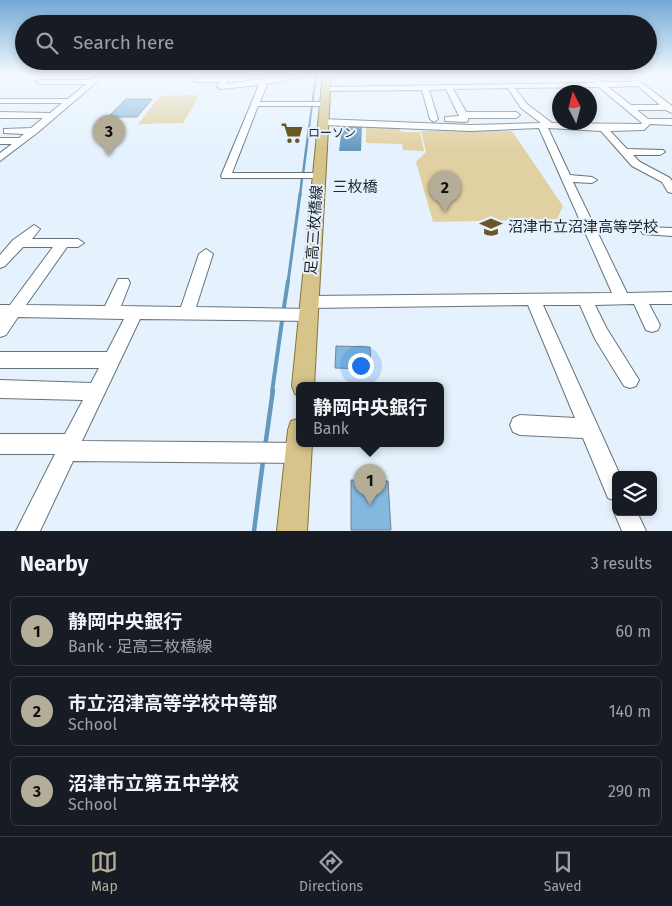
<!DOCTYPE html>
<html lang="en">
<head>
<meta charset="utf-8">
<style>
  :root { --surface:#171b24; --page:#242831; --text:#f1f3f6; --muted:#9ea1a6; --line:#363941; --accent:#b4ad98 }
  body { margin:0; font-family:"Fira Sans","Noto Sans JP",sans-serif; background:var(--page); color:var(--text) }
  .controls { position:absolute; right:15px; bottom:15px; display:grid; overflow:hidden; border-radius:8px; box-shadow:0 2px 8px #0003 }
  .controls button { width:45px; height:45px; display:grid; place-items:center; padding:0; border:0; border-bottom:1px solid var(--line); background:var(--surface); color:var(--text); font:25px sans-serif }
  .compass { position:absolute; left:552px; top:85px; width:45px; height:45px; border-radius:50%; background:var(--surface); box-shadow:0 2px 8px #0003; rotate:354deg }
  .you { position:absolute; left:360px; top:365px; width:18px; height:18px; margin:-12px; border:4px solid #fff; border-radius:50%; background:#1a73e8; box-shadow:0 0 0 8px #1a73e833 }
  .badge { display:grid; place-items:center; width:32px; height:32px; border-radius:50%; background:var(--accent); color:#111; font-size:16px; font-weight:700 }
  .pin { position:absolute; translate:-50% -41px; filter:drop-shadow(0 1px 2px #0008) }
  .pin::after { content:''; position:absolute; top:26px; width:18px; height:15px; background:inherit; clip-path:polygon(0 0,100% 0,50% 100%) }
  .popup { position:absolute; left:296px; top:382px; width:148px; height:65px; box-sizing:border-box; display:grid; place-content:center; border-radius:8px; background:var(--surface); filter:drop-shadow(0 1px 4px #0005); font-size:16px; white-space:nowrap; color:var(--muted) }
  .popup b { font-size:19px; color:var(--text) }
  .popup::after { content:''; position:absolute; left:50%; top:100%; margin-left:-10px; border:10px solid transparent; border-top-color:var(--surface) }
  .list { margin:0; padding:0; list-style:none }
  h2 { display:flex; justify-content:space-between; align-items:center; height:65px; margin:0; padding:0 20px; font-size:21px }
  h2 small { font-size:16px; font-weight:400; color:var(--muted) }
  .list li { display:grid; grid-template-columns:32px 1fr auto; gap:15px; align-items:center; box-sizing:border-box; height:70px; margin:0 10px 10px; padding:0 10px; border:1px solid var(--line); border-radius:8px }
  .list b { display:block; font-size:19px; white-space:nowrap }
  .list p { margin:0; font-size:16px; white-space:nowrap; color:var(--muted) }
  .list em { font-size:16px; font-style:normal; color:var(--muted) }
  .icon { flex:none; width:28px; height:28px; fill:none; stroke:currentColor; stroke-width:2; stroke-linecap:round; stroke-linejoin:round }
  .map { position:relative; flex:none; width:672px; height:531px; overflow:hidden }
  .search { position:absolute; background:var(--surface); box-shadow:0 2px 8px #0003; left:15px; right:15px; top:15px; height:55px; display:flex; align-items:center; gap:12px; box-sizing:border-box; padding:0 18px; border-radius:28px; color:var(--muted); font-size:19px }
  .sheet { height:305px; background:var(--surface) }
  nav { display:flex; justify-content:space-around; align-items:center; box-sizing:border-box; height:70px; border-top:1px solid var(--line); background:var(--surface); font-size:14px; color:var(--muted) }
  nav a { display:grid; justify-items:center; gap:2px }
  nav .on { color:var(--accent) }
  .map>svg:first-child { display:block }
  .green { fill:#e1d0a2 }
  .water { fill:#6498bc }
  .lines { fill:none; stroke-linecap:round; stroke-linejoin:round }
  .stream-far4 { stroke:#6498bc; stroke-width:2 }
  .stream-far3 { stroke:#6498bc; stroke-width:2.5 }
  .stream-far2 { stroke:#6498bc; stroke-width:3 }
  .stream-far1 { stroke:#6498bc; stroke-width:4 }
  .stream { stroke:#6498bc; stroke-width:4.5 }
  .building { fill:#84b8de; stroke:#76828b }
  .minor-casing { stroke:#67737b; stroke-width:2 }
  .major-casing { stroke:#867336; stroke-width:2 }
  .minor { fill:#fff; fill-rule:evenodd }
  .major { fill:#d7c48b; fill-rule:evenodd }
  .labels { text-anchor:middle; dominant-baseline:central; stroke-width:4; stroke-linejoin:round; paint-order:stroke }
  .far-poi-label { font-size:12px; fill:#21262a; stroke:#e5f2fd; text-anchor:start }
  .far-quarter-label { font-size:15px; fill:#222c34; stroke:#e5f2fd }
  .poi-label { font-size:15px; fill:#21262a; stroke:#e5f2fd; text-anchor:start }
  .street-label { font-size:15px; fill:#21262a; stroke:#e5f2fd }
</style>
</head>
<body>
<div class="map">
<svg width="672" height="531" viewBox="0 0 672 531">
  <rect width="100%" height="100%" fill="#e5f2fd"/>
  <path class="green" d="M194 95 198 98 183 123 138 124 160 96Z
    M366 126 399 127 401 132H420L424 151 403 150 402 144 366 143Z
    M421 131H512L563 206 557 219 433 222 416 162 426 152Z"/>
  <path class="water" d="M342 126H362L361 151H339Z"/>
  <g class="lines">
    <path class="stream-far4" d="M309 128 316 76 325 75"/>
    <path class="stream-far3" d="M303 174 309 127
      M300 196 302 178"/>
    <path class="stream-far2" d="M288 282 300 194"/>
    <path class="stream-far1" d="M284 307 288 281
      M272 392 282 321"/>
    <path class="stream" d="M265 447 273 390
      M254 531 263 461"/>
  </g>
  <path class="building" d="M126 99H152L137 117H108Z
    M336 346 370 347 371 369 335 368Z
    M351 480 388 481 391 530H351Z"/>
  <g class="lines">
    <g class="minor-casing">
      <path id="minor" d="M98 74H106L37 133 0 161V153L12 144H0V138H19L24 134 4 133V129L31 128 43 118H0V112L50 113 62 103H0V99H68L86 84H40L36 82 40 80H91Z
        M224 74H231L226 84 302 74H321L267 84 260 102H324L328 104 324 106H258L232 173H318L323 176 322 178H222L221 176 259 85 221 89 217 87 220 82H196L192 80 196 78H222Z
        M329 74H346L326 79 322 77Z
        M634 77 672 106V113L666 110H637L648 119H672V125L650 124 644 130 610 131 627 149 663 150 665 152 660 155H633L640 162 670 178 672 181V193L668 192 662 182 632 166 601 131 548 128 570 175 592 177 597 180 592 183 573 182 627 293 672 292V304H649L660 325 658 330 652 332 646 330 634 304 595 305 607 329 639 380 636 386 630 388 624 386 595 339 580 305H543L620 475H616V501L608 498 583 438 520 435 513 432 510 425 513 418 520 415 575 418 528 305 309 308 304 306 301 302 304 298 309 296 612 293 539 128 471 131 322 125 318 122 322 119 471 125 541 123 521 108 508 88 453 89 466 112H516L520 115 516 118H468V121L465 122 445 121V117L459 116 446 89 429 90 438 119 434 122 430 119 422 90 322 91 321 89 325 87 595 83 598 80 603 82H633L630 79ZM638 86 660 105H631L608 87ZM599 87 642 123 641 124 552 123 527 104 515 88Z
        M34 225 40 229 32 239H78L84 243 78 247H67L26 305 105 306 118 279H128L130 283 121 306 181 307 199 254 206 249 213 254 196 307 309 309 314 311 317 315 314 319 309 321 140 319 82 441 298 443 305 446 308 453 305 460 298 463 73 461 40 531H16L55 454H0V434H65L83 400 0 398V380L91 383 99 368H0V352H107L124 319 18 317 6 335 0 337V305H10L53 247H23L5 266 0 268V255L13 240Z
        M647 227 672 228V236L643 234 641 231 643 228Z
        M616 507V512H637L646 531H622L614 512Z"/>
    </g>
    <g class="major-casing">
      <path id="major" d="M323 74H331L314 386H300V396L295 394 292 386Z
        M300 418V444H312L307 531H277L288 430 291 421Z"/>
    </g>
    <use href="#minor" class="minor"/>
    <use href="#major" class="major"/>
  </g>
  <linearGradient id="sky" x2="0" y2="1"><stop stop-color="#73a9d6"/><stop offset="0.5" stop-color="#f3f9fe"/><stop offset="1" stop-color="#f3f9fe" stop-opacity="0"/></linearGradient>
  <rect width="672" height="149" fill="url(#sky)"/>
  <defs>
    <g id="supermarket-bare" transform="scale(1.725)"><path d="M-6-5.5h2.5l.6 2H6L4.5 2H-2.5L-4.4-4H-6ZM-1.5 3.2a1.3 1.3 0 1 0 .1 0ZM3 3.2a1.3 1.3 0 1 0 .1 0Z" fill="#695826" stroke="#e5f2fd" stroke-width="2.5" paint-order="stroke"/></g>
    <g id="school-bare" transform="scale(1.725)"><path d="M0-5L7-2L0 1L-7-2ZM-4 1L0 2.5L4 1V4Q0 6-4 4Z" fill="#695826" stroke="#e5f2fd" stroke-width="2.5" paint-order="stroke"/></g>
  </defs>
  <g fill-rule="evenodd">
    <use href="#supermarket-bare" x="292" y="133"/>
    <use href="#school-bare" x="491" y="227"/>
  </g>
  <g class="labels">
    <g class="far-poi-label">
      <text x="308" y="133">ローソン</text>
    </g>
    <g class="far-quarter-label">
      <text x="355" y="187">三枚橋</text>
    </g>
    <g class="poi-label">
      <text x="508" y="227">沼津市立沼津高等学校</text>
    </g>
    <g class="street-label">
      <text transform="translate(314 230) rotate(-86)">足高三枚橋線</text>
    </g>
  </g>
</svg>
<div class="controls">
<button><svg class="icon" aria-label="layers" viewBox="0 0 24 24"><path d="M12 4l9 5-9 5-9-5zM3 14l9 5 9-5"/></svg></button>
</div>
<svg class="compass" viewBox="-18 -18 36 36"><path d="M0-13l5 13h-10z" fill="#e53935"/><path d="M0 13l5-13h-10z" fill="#9ea1a6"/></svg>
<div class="you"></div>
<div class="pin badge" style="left:370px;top:505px">1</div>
<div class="popup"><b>静岡中央銀行</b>Bank</div>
<div class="pin badge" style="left:445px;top:212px">2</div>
<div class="pin badge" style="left:109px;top:156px">3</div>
<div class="search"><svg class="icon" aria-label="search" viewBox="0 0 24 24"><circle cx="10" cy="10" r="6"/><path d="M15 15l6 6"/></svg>Search here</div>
</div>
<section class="sheet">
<h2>Nearby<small>3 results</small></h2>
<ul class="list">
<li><span class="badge">1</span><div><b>静岡中央銀行</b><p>Bank · 足高三枚橋線</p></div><em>60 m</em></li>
<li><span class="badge">2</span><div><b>市立沼津高等学校中等部</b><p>School</p></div><em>140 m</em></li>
<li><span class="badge">3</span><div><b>沼津市立第五中学校</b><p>School</p></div><em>290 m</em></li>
</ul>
</section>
<nav>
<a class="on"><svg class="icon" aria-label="map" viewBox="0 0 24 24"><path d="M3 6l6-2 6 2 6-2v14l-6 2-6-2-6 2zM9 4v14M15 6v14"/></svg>Map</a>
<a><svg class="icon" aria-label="directions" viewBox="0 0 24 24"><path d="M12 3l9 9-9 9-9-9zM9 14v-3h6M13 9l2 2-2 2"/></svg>Directions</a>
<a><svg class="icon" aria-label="saved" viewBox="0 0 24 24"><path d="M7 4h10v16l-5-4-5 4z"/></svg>Saved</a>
</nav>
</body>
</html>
